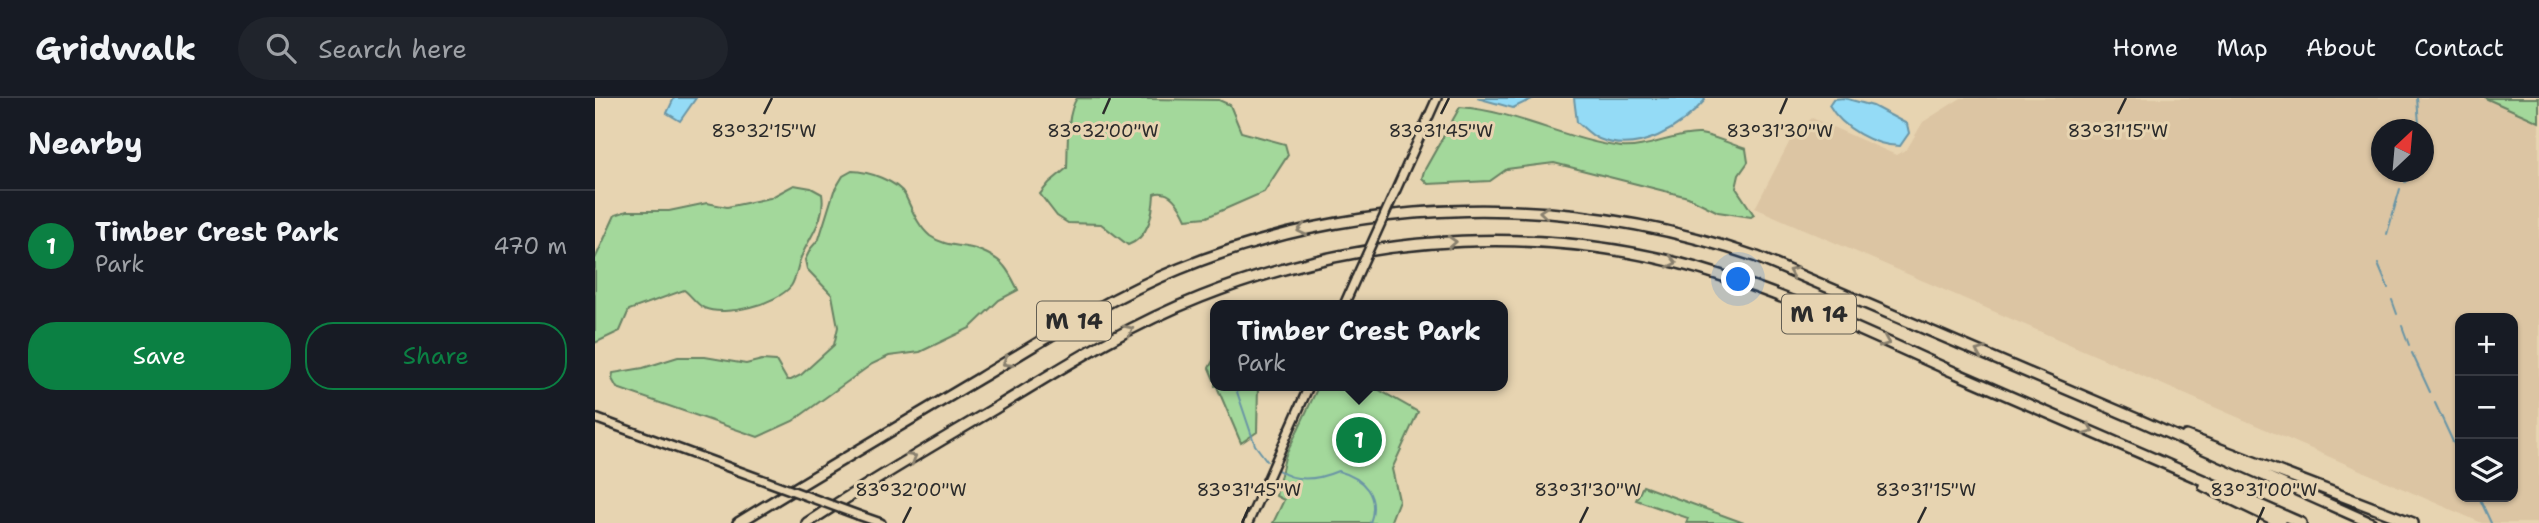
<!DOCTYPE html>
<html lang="en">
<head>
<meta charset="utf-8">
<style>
  :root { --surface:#171b24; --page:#20242c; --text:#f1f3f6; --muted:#9ea1a6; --line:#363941; --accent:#0b8043 }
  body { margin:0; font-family:"Shantell Sans",sans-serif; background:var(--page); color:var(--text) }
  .controls { position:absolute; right:21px; bottom:21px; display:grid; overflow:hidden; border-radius:14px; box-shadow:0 2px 5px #0004 }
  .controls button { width:63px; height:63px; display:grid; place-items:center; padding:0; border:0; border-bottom:2px solid var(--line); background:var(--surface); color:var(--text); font:35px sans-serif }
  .compass { position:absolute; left:1776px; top:21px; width:63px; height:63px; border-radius:50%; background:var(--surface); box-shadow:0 2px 5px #0004; rotate:26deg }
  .you { position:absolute; left:1144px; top:182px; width:24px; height:24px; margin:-18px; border:5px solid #fff; border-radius:50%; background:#1a73e8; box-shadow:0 0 0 10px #1a73e833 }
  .badge { display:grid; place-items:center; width:46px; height:46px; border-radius:50%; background:var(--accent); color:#fff; font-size:23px; font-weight:700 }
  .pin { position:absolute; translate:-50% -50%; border:4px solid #fff; box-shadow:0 2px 7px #0006 }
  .popup { position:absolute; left:615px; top:202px; width:298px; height:91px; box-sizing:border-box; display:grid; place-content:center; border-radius:14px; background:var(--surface); filter:drop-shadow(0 2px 5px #0005); font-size:23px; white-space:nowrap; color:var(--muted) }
  .popup b { font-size:26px; color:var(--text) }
  .popup::after { content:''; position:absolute; left:50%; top:100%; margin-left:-14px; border:14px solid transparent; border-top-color:var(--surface) }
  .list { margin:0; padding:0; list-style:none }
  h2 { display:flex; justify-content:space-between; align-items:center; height:91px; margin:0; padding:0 28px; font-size:30px }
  h2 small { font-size:23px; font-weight:400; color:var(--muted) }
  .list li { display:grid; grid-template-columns:46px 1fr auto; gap:21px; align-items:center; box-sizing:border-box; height:112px; padding:0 28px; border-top:2px solid var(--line) }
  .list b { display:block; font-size:26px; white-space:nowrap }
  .list p { margin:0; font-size:23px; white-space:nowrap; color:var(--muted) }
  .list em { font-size:23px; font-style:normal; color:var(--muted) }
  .actions { display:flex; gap:14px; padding:21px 28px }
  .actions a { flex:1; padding:16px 0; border:2px solid var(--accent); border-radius:28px; text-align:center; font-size:24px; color:var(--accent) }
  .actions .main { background:var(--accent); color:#fff }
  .icon { flex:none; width:38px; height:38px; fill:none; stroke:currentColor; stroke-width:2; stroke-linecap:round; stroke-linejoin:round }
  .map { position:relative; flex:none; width:1944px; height:425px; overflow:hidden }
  header { display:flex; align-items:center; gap:42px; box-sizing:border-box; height:98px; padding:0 35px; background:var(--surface); border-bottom:2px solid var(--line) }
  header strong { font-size:33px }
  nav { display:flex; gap:38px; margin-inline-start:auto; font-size:24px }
  .search { width:490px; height:63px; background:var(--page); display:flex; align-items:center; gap:18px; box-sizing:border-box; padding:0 24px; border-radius:38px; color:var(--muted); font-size:26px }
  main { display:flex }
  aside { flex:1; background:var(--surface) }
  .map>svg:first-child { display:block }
  .built { fill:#dcc5a3; fill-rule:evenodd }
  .green { fill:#a3d89b; stroke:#678263; stroke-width:2 }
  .water { fill:#94dbf6; stroke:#6a95a5; stroke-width:2 }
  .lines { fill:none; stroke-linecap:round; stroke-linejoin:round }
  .stream { stroke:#6a95a5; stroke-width:2 }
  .secondary-casing { stroke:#2b2b2b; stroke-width:12 }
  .highway-casing { stroke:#2b2b2b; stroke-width:14 }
  .secondary { stroke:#e7d4b1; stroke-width:7 }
  .highway { stroke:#e7d4b1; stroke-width:9 }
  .secondary-bridge-casing { stroke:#2b2b2b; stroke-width:12; stroke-linecap:butt }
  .secondary-bridge { stroke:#e7d4b1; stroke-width:7 }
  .oneway { stroke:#89806e }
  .ticks { fill:none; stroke:#2b2b2b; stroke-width:2.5 }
  .labels { text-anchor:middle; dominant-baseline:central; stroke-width:6; stroke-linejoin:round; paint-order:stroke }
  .shield { fill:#e7d4b1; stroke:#635e53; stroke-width:2 }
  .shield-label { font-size:23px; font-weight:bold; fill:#2b2b2b }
  .ticks-label { font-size:18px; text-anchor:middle; fill:#2b2b2b; stroke:#e7d4b1; stroke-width:6; stroke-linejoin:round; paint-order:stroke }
</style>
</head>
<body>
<header>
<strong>Gridwalk</strong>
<div class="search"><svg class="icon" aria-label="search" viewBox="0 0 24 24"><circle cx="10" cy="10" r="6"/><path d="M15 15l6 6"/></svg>Search here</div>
<nav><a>Home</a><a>Map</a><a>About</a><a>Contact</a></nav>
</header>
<main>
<aside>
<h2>Nearby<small></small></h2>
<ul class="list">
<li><span class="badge">1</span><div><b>Timber Crest Park</b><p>Park</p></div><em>470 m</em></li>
</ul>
<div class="actions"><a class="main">Save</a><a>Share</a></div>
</aside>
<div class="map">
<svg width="1944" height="425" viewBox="0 0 1944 425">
  <rect width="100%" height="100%" fill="#e7d4b1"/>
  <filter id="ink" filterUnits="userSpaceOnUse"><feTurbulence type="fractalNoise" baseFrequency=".0143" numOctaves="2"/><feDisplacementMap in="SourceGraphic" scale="14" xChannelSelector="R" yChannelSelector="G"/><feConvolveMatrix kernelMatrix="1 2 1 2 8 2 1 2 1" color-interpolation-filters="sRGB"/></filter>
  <g filter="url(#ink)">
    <path class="built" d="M1366 0H1890L1944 24V425H1887L1160 110 1197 39 1217 20 1301 57 1312 51 1328 24ZM1786 32H1828V74H1786ZM1865 220H1918V399H1865Z"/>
    <path class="green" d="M482 0 624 2 635 7 646 34 690 46 693 57 669 94 612 119 591 121C585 108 575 90 559 96 558 116 554 139 533 147L506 126 473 125 462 118 445 96 454 85 472 70C473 51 471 16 482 0Z
      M1890 0H1944V24Z
      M865 9C921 13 971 42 1026 49 1049 52 1084 34 1105 36 1120 38 1137 47 1151 51L1153 64 1144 77 1141 90 1159 117 1156 119 1123 114 1093 99 959 65 912 71 895 83 833 86 827 80 829 73Z
      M257 73C272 73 302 83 310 97 317 111 322 127 335 138 346 146 358 147 371 149 382 150 402 159 409 168 415 175 419 184 423 192L404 202 375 230 325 254 294 258 277 266 198 323 163 339 22 290 17 281 18 275 48 270 83 259H110L151 266 167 262 181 263 192 282H196L206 277 239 247 243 229 237 197 212 171 210 162 216 150 224 141 239 93 248 78Z
      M199 87 216 90 227 96C231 121 216 136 207 157 202 167 202 179 196 188 182 206 130 219 109 210 101 206 96 197 89 192L34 212 25 233 0 245V161L20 117 32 113H74L112 105 132 109 175 100Z
      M620 259V288H663L662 334 646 345 614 270Z
      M730 288H777L823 314 797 371 804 402 795 425H678L689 402 681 398 690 359 722 291Z
      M1048 388 1149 425H1091L1093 420 1041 402Z"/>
    <path class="water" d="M79 0H101L85 23 72 15Z
      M882 0H939L918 10Z
      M979 0H1109L1110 2C1086 30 1043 57 1004 41 996 38 988 29 982 24Z
      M1249 0 1278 8 1312 26 1314 35 1305 48C1279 48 1247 30 1234 7L1238 1Z"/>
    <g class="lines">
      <path class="stream" d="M1822 0 1824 26
        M1810 84 1815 78
        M1792 136 1805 91
        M1783 166 1793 190
        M1797 202 1802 216
        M1807 228 1814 247
        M1817 255 1835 294
        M640 288 660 347 672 363
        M1840 305 1865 359
        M683 372C701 385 724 381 743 373 769 380 785 398 775 425
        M1884 399 1896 425"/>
      <g class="secondary-casing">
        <path id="secondary" d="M800 94 842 0
          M749 207 761 180
          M0 320 171 383
          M263 417 286 425
          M653 425 714 288"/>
      </g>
      <g class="highway-casing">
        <path id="highway" d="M1591 338 1818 425
          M1609 388 1686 425
          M143 425C223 376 304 328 385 280 450 241 513 200 584 171 768 96 974 94 1162 159L1544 322 1776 425
          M212 425C273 385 336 348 399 311 466 270 532 228 606 199 772 133 961 123 1131 179 1210 205 1287 242 1363 276 1477 325 1592 375 1706 425"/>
      </g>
      <use href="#secondary" class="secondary"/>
      <use href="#highway" class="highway"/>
      <g class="secondary-bridge-casing">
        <path id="secondary-bridge" d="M761 180 800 94
          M171 383 263 417"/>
      </g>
      <use href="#secondary-bridge" class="secondary-bridge"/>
    </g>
    <defs><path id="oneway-chevron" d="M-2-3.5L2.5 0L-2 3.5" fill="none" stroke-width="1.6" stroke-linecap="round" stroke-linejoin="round" transform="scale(1.75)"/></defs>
    <g class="oneway">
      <use href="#oneway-chevron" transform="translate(949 114) rotate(-175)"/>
      <use href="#oneway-chevron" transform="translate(707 132) rotate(167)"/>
      <use href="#oneway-chevron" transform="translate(857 144) rotate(-3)"/>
      <use href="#oneway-chevron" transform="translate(1077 164) rotate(13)"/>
      <use href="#oneway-chevron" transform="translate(1198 174) rotate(-157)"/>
      <use href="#oneway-chevron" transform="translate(534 232) rotate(-27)"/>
      <use href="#oneway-chevron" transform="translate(1290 244) rotate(23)"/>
      <use href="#oneway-chevron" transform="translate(1385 254) rotate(-157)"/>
      <use href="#oneway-chevron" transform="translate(412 264) rotate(149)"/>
      <use href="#oneway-chevron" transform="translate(1494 332) rotate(23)"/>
      <use href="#oneway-chevron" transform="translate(317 360) rotate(-31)"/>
    </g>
  </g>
  <path class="ticks" d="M169 16 177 0M508 16 515 0M846 16 854 0M1185 16 1192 0M1523 16 1531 0M308 425 316 409M647 425 654 409M985 425 993 409M1323 425 1331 409M1662 425 1669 409"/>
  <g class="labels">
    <g class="shield">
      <rect x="1187" y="196.5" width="74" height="39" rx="5"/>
      <rect x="442" y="203.5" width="74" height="39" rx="5"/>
    </g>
    <g class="shield-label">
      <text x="1224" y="216">M 14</text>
      <text x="479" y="223">M 14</text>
    </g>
  </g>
  <g class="ticks-label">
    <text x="169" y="39">83°32'15"W</text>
    <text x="508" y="39">83°32'00"W</text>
    <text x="846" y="39">83°31'45"W</text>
    <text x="1185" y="39">83°31'30"W</text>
    <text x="1523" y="39">83°31'15"W</text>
    <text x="316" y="398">83°32'00"W</text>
    <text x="654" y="398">83°31'45"W</text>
    <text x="993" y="398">83°31'30"W</text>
    <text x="1331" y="398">83°31'15"W</text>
    <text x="1669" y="398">83°31'00"W</text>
  </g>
</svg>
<div class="controls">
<button>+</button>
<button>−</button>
<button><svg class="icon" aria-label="layers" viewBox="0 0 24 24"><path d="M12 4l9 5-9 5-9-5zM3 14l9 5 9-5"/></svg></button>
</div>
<svg class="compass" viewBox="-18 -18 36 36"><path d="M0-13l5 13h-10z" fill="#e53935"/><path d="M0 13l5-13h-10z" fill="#9ea1a6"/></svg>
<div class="you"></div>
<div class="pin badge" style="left:764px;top:342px">1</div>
<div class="popup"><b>Timber Crest Park</b>Park</div>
</div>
</main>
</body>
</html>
